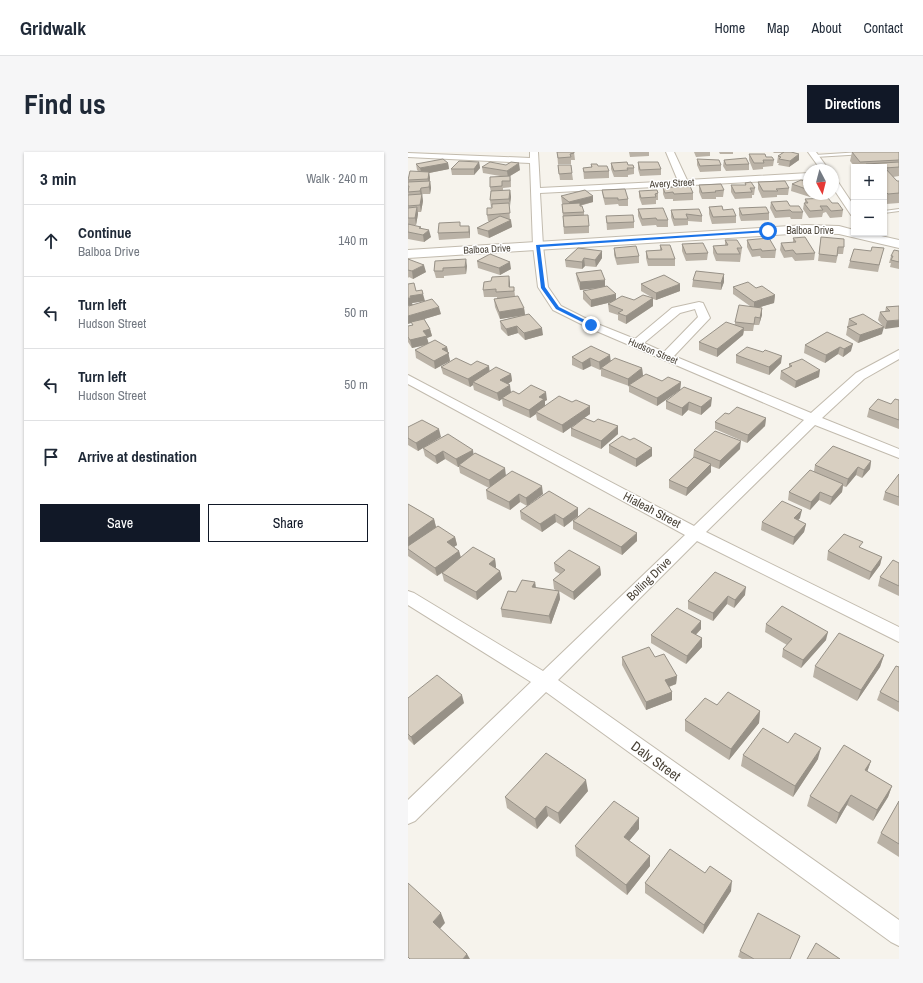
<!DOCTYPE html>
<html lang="en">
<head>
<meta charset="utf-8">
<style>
  :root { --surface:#fff; --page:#f6f6f7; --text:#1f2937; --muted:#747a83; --line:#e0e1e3; --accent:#111827 }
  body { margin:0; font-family:"Archivo Narrow",sans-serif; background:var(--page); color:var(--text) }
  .controls { position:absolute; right:12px; top:12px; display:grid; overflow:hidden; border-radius:0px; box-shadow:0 1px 3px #0004 }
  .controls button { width:36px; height:36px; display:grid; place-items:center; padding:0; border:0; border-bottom:1px solid var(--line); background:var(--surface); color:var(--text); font:20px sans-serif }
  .compass { position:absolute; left:395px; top:12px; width:36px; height:36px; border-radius:50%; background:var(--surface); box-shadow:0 1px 3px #0004; rotate:173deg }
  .stop { position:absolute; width:12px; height:12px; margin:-9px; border:3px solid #1a73e8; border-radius:50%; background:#fff }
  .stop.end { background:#1a73e8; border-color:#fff; box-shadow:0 1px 4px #0008 }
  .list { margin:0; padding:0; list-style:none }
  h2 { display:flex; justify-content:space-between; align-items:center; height:52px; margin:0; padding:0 16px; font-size:17px }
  h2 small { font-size:13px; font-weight:400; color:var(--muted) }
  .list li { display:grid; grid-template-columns:26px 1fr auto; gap:12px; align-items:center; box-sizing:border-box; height:72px; padding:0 16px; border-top:1px solid var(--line) }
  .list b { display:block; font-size:15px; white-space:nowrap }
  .list p { margin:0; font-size:13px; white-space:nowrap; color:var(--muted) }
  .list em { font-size:13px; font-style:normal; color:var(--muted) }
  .actions { display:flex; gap:8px; padding:12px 16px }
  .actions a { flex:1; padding:9px 0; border:1px solid var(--accent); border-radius:0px; text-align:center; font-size:14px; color:var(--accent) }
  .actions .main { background:var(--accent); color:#fff }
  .icon { flex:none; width:22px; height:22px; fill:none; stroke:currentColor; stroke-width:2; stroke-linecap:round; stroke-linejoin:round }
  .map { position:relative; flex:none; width:491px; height:807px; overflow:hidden; border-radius:0px }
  header { display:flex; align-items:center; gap:24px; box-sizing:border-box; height:56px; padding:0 20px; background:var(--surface); border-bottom:1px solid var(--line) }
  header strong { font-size:19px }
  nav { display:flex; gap:22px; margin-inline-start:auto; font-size:14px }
  .intro { display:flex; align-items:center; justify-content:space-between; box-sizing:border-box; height:96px; padding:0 24px }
  h1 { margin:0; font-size:28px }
  .button { padding:10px 18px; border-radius:0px; background:var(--accent); color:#fff; font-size:14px; font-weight:700 }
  main { display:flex; gap:24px; padding:0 24px }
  aside { flex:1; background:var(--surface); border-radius:0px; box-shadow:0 1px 3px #0004 }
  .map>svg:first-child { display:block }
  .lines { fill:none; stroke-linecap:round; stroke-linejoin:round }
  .service-casing { stroke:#c2bbae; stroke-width:2 }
  .minor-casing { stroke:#c2bbae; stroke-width:2 }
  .tertiary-casing { stroke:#c2bbae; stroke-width:2 }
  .service { fill:#fff; fill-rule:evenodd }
  .minor { fill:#fff; fill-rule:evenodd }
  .tertiary { fill:#fff; fill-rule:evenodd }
  .wall { fill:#bab2a6 }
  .shaded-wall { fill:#979187 }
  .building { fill:#d8cfc1; stroke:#979187 }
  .route { fill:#1a73e8 }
  .labels { text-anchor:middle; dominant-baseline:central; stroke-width:3; stroke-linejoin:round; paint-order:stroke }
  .far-street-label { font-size:10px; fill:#4b4439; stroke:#fff }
  .street-label { font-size:12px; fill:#4b4439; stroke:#fff }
  .near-street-label { font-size:14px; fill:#4b4439; stroke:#fff }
</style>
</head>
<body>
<header>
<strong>Gridwalk</strong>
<nav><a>Home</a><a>Map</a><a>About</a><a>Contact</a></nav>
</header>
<div class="intro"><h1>Find us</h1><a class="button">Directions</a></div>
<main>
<aside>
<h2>3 min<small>Walk · 240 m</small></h2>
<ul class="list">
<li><svg class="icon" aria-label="ahead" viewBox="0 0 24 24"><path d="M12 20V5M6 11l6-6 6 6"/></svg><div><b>Continue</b><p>Balboa Drive</p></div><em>140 m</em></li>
<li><svg class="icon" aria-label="left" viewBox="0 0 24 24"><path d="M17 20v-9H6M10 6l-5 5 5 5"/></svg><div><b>Turn left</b><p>Hudson Street</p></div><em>50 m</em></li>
<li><svg class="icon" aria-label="left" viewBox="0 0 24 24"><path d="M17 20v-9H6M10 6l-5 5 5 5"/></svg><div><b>Turn left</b><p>Hudson Street</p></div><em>50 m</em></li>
<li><svg class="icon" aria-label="arrive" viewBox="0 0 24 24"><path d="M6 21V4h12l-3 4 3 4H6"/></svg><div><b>Arrive at destination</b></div></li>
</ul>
<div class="actions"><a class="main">Save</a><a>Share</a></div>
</aside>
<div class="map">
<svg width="491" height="807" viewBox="0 0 491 807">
  <rect width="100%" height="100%" fill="#f6f3ec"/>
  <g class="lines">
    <g class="service-casing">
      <path id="service" d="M453 0H476L474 1 407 5 405 4 407 3Z
        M491 57V59L476 61V59Z"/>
    </g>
    <g class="minor-casing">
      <path id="minor" d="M122 0H130L132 36 270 29 258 0H266L279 28 401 21V27L132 41 135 94 140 135 153 154 187 171 227 187 264 156 291 150 295 151 302 166 266 204 403 261 448 221 491 198V207L456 227 414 266 491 297V306L407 273 298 380 491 475V490L289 389 150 528 491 768V794L483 790 138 540 7 669 0 672V648L123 530 0 453V439L6 441 135 519 277 383 0 232V223L286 374 396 268 179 175 145 158 130 135 125 94 122 11 0 5V1L122 6ZM287 157 290 165 256 200 236 191 272 161Z
        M400 0H408L421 18H413Z
        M425 26 428 27 446 54V64L443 63 425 36Z"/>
    </g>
    <g class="tertiary-casing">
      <path id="tertiary" d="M398 73 431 74 446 78V81H460L491 88V96L431 82 398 81 0 106V98Z"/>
    </g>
    <use href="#service" class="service"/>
    <use href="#minor" class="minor"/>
    <use href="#tertiary" class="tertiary"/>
  </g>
  <path class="wall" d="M149 0H166L167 8H163V12H150Z
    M221 0H241V4L222 5Z
    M286 0H302V4L288 5Z
    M311 0H325V2H312Z
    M365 0H383L391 8 381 15 370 13 371 11H369L370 4 375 1H366Z
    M444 0H491V24L485 25 489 29H491V51L478 52 476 49V15H447L442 9Z
    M341 2 358 5 366 8 365 14 355 15V17L345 18 341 8Z
    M289 7 313 13V19L292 20 289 13Z
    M316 8 341 12V18L318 19 315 14Z
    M71 10 72 16 66 23H44L43 17Z
    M230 10 253 17V23L232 24 230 17Z
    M40 11 41 17 21 21 22 26V29L23 36 22 42H14L15 49 13 60H10V62L8 73H4L13 77 23 85 16 90 0 87V27L11 20 9 18 8 12Z
    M203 11 220 13 226 16V22L220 23V25H206L203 17Z
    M183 12 201 19V26L176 27 175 16 183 15Z
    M150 13 164 21 165 28H152Z
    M74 15 112 18 102 24 103 35 95 36V39L102 38 103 45 101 54 102 68 104 75 81 86 70 82 69 76 82 69H80L79 63 84 56V55H83L82 48 83 41 82 35 92 24 75 21Z
    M350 30 381 36 380 43H369V45L354 46 350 37Z
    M337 31 347 36 346 43H344V46L327 47 323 40V33H337Z
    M401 31V42H409L402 45 383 39 384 32Z
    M291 33 316 38 315 45H308V47H294L291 40Z
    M255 36 285 41V48L265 49V47H257L255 42Z
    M194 38 220 47V54H211L210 52 197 53 195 45Z
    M231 39 250 41V48H248V52L234 53 231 45Z
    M153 44 185 50 172 54 176 60V63L181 74V81L156 82 154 52H155L154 51Z
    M397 47 424 51 435 58 434 65 422 66 418 60 415 61 414 65 401 66 395 57 396 51H397Z
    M363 50 382 54 395 60 394 67H383L382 65 367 66 362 56Z
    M301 55 315 58 328 64V71L304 72 301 62Z
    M331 56 361 61V68L333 69 331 63Z
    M230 57 260 68V75H249L248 73 234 74 230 64Z
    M263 58 294 64V70L280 69V73L266 74 263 65Z
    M198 64 226 70V76L199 78Z
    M53 74H61L62 81V86L31 88 30 81Z
    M413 85 436 95 435 102H430L428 111 410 109Z
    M385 86 407 101 406 108 387 109 384 105 376 106 372 98 373 91H385Z
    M317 88 334 96 332 110 308 109 305 101V94L317 93Z
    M339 88 368 98 367 106H353L352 104 344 105 339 95Z
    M274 92 300 101 299 108 278 109 274 99Z
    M252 93 267 107V114H240L238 106V99L252 98Z
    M170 96 194 106 188 115 177 114 174 117 158 115 157 108Z
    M206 96 231 104V111L209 113 206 103Z
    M463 99 474 103 470 120 440 116 442 109Z
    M491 99V117L482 115 483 111H481L483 104Z
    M0 107 18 120 5 127 1 125 0 126Z
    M27 109 59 114 58 122 36 124V126H28L26 119Z
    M69 109 103 117 92 123 70 116Z
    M168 121 197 134 208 148H226L245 146 233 139V132L272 139 248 148 245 147V154L218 172 210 168V163L201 160 200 152 204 150 183 155 175 147V139L190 136 172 138 169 128Z
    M316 122V130L313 138 284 135 285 128Z
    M102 131V135H106L107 144 116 156 117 163 135 183 117 188 110 181 100 184 93 177 92 169 110 164 92 167 87 155 86 147H89V145H76L75 138Z
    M0 132 8 139 17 149 4 151V153L33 162 16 167 22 177 24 184 19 186 20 192 39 195 42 209 27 217 8 206 7 198 18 193 4 196 0 190V174L4 173Z
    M325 135 348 136 367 143 366 151 351 155 354 156V163L351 173H346L345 179H336L335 183 309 205 291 198V190L327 172V170L342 154 325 142Z
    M491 154 477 177 470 168 472 160H477L478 155Z
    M441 167 474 182 450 191 438 183Z
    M419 180 443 199 435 205 430 202 417 211 396 201 397 193Z
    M183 194 203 209 234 216 235 224 254 229 273 230 272 238 249 254 221 240V234L193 224V217L192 218 183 214 175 218 164 213V205Z
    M355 200 373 211 361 223 328 211V203Z
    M381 212 411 225 387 236 372 227 373 219 381 216Z
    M63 213 82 219 103 222 104 229 100 232 103 240 139 248 137 249V254L164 250 182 254V262L176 266 210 282 193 297 163 284V276L167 272 155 281 129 268 128 262 122 266 95 254 94 247 91 249 66 238 65 233 62 235 35 222 33 215Z
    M276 235 303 254 293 263 280 258 274 264 258 257V249Z
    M491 248V277L459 265 461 257 483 252Z
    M321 262 358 266 357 274 339 291 307 277V270Z
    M0 275 33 285 10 299 0 293Z
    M222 288 244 296V304L228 315 201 301V293Z
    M15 296 65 302 98 323 135 342 119 354 112 350 102 358 79 347 78 338 81 336 52 321 51 315H50L37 307 29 312 17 304Z
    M332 297 311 317 303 314V320L278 344 261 336V328L285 306 286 298Z
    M463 309 462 317 454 326 448 323 438 335 435 334 434 340 422 353 411 348 402 358 380 348 381 340 406 319 407 313Z
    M491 322V354L475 348 477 340Z
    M0 352 26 367 28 375 47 385 49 393 46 395 51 399 53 405 87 407 88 415V416L92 419 94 427 69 448 36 429 34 421 29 424 0 404Z
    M112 359 170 364 229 389 214 403 165 377V369L169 365 156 375 148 370 134 380 113 367Z
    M392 366 390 368 398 372 396 380 385 393 353 378 354 370Z
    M453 396 474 405 472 413 461 428 419 408 420 399Z
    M146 411 192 415 193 423 166 448 151 439 152 447 143 472 94 465 93 457 127 430 128 436 149 439 146 437 145 428 152 422 147 419Z
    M491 411V444L470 434 472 425Z
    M337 443 326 456 319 452 305 469 280 457V449Z
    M358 472 418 488 393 516 374 505 375 497 379 493 357 480Z
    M293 477 288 483 294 486V495L278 512 243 491V483Z
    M476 503 472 515 449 549 405 525 407 514Z
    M214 505H247L269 524 268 532 261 535 264 540V548L238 558 214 513Z
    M491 515V560L469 548 472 540Z
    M0 546 56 551 6 593 0 587Z
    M309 553 352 559 351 571 321 608 277 579V568Z
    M380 591 410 607 385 645 333 614 335 603Z
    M463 609 459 620 484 634 480 645 465 669 439 653 428 672 399 654 402 644Z
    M180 639 152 672 140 664 129 677 99 656 97 645Z
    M491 649V705L469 691 473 681Z
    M231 677 221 689 242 704V714L219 743 168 704 167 694Z
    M237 731 323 739 295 782 237 741Z
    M392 784 382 807H334L330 805 332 799Z"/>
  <path class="shaded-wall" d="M391 2V8L381 15 382 9Z
    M71 10 72 16 66 23V17Z
    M40 11 41 17 21 21 22 26 21 33 20 27 14 23 12 16Z
    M111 11 112 18 102 24 103 35 102 29 100 26 99 19Z
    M22 29 23 36 22 42 21 35Z
    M13 36 15 49 13 60 12 53 13 45 12 39Z
    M102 38 103 45 102 54 101 47Z
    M402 42H409L402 45Z
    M185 44V50L161 56V50Z
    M9 55 10 62 8 73 7 66Z
    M103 68 104 75 81 86 80 79Z
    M61 74 62 81V86L61 80Z
    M21 78 23 85 16 90 15 83Z
    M194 99V106L188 115 187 108Z
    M176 106 177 114 174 117V110Z
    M58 107 59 114 58 122 57 115Z
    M102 110 103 117 92 123 91 116Z
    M16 113 18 120 5 127 4 119Z
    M316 122V130L313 138V131Z
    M101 124 102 131V140L101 135Z
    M197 128V135L172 138V130Z
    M272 132V139L248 148V141Z
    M15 142 17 149 4 151 5 153 0 154V146L2 144Z
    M208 142V149L183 155V148Z
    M367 143 366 151 346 157V150Z
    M245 146V154L218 172V164Z
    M31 155 33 162 0 172V164Z
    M116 156 117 163 92 167 91 160Z
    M354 156V163L351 173 352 166Z
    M491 168V175L477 177 479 169Z
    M109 174 110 181 100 184 98 177Z
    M476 175 474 182 450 191 452 183Z
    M134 176 135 183 117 188 116 181Z
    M336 176 335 183 309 205V197Z
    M22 177 24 184 19 186 21 192 4 196 2 188 15 179Z
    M445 192 443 199 435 205 436 197Z
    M39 195 42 209 27 217 26 209 34 197Z
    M432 195 430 202 417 211 418 203Z
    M202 203 203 211 193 216V217L192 218 191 210Z
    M374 204 373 211 361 223V215Z
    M182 206 183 214 175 218 174 211Z
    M81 214 82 222 65 230V233L62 235 60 227Z
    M234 216 235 224 221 233 220 235V227Z
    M412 218 411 225 387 236 388 229Z
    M103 222 104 229 94 236 92 228Z
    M273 230 272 238 249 254V246Z
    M102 233 103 241 91 249 89 241Z
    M138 240 139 248 137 249V255L128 260V262L122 266 121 258 131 245Z
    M304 246 303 254 293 263V255Z
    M281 250 280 258 274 264V256Z
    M182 254V262L155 281 154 273Z
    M358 266 357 274 339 291 340 283Z
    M210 274V282L193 297V289Z
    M31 277 33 285 10 299 8 291Z
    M333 289 332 297 311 317 312 309Z
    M244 296V304L228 315V307Z
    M65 298 66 306 51 313V315H50L48 307Z
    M35 299 37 307 29 312 27 304Z
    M463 309 462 317 454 326 456 318Z
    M303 312V320L278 344 279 336Z
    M450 315 448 323 438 335 440 327Z
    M97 316 98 324 82 336 81 328Z
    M435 332 434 340 422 353 424 345Z
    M134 334 135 342 119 354 118 346Z
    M412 340 411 348 402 358 403 350Z
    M111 342 112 350 102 358 101 350Z
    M170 356V364L156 375 155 367Z
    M394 358 392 366 384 375 386 366Z
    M147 362 148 370 134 380 132 372Z
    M26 367 28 375 0 396V386Z
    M398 372 396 380 385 393 386 385Z
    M229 381V389L214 403 213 395Z
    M47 385 49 393 41 398 39 390Z
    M51 399 53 407 29 424 27 416Z
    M474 405 472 413 461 428 463 420Z
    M87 407 88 415 83 420 81 412Z
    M192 415 193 423 166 448 165 440Z
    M92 419 94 427 69 448 68 440Z
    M127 430 128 438 124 435Z
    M338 435 337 443 326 456 327 448Z
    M151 439 152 447 143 472 141 464Z
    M320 444 319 452 305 469V461Z
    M293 469V477L282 488 283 480Z
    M420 480 418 488 393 516 395 508Z
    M294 486V495L278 512 279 504Z
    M476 503 472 515 449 549 453 538Z
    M269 524 268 532 257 536V528Z
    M264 540V548L238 558V550Z
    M54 543 56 551 6 593 3 585Z
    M352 559 351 571 321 608 323 597Z
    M413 596 410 607 385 645 387 634Z
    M463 609 459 620 457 618Z
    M178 628 180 639 152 672 150 661Z
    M484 634 480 645 465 669 469 658Z
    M443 643 439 653 428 672 431 661Z
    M138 654 140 664 129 677 127 667Z
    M231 666V677L216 695V685Z
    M242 704V714L219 743 218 733Z
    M324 729 323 739 295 782 296 773Z
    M33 761 37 771 30 779 25 770Z
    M59 802 62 807H55Z"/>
  <path class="building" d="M149 0H166V1L162 2 163 5 150 6Z
    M376 0H383L391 2 382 9 371 7 373 5 370 4Z
    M444 0H491V8L452 10Z
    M341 2H357L358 5H364L366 8H355L356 11H346Z
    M338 6 341 12 318 13 316 8Z
    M35 7 40 11 12 16 8 12Z
    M289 7 311 8 313 13 292 14Z
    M51 9 71 10 66 17H43Z
    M82 10 98 13 103 10 111 11 99 19 74 15Z
    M219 10 220 13H225L226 16H219L220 18 206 19 203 11Z
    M230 10H250L253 17 232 18Z
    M491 10V15L477 16 489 29H491V41L480 42 476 38V15H461L458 12Z
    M183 12H189L190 14H199L201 19 176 20 175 16 184 15Z
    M150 13H163L164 21 151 22Z
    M2 19 21 20 20 27 0 28Z
    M102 24V29H94V34L82 35V25Z
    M393 28 401 31V38L384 32Z
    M22 29 21 35 13 36 12 39 0 40 1 34H0V30Z
    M377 29 381 36 368 37 370 39H355L350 30Z
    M343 30 347 36H342L344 40 327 41 323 33H338L337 31Z
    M313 32 316 38 307 39 308 40 294 41 291 33Z
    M282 34 285 41 266 42 265 40 257 41 255 36Z
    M217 37 220 47 210 48V46H196L194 38Z
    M102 38 101 47 82 48 83 39Z
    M177 38 185 44 161 50 153 44Z
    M249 38 250 41 247 42 248 45 233 46 231 39Z
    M14 42 12 53 0 54V43Z
    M420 46 424 51H430L435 58 423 59 419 54H412L415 58 402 59 396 51H400L397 47Z
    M379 49 382 54H391L395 60H384L382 58 368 59 363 50Z
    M101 51 102 61 79 63V56H84V52Z
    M172 51V54H174L176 60 155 61 154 52Z
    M314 54 315 58 325 57 328 64 305 65 301 55Z
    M9 55 7 66H0V56Z
    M358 55 361 61 334 63 331 56Z
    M255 56 260 68H249L248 66 234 67 230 57Z
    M291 57 294 64 278 62 280 67H266L263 58Z
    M180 63 181 74 156 75 155 64Z
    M225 63 226 70 199 71 198 64Z
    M92 64 103 68 80 79 69 76Z
    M52 70V74H61V80L30 81 31 71Z
    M0 72 13 75 11 76 21 78 15 83 0 80Z
    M397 85 407 101 388 102 385 98 377 99 373 91 388 90 385 86Z
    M413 85 436 87V95H430L429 104 411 102Z
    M361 86 368 98 354 99 353 97 344 98 339 88Z
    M317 88H329L334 96H329L332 102H309L305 94 320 93Z
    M295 91 300 101 278 102 274 92Z
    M252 93H262L267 107H240L238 99 254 98Z
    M228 94 231 104 208 106 206 96Z
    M464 95 476 96 471 113 442 109 446 97 463 99Z
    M170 96 194 99 187 108 176 106 174 110 157 108Z
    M486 98 491 99V110L483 108 485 104H483Z
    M82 102 102 110 91 116 69 109Z
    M0 107 16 113 4 119 0 118Z
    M58 107 57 115 35 116V119H26L27 109Z
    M193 118 197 128 172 130 168 121Z
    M288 119 316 122 313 131 285 128Z
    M256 123 272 132 248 141 233 132Z
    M101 124V135H106V139L88 140V137L75 138 76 130 83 129 84 125Z
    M340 130 348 136 354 134 367 143 346 150 325 135Z
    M6 131 8 139 14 138 15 142 2 144 3 146H0V132Z
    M199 134 208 142 183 148 175 139Z
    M235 143 245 146 218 164 210 161 215 158 200 152 214 144 226 148Z
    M110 144 116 156 91 160 86 147Z
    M24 147 31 155 0 164V152L1 154Z
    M331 153 354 156 352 166 347 165 346 172 327 170Z
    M491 154V168L479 169 472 160 482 159 478 155Z
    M121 162 134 176 116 181 109 174 98 177 92 169Z
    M455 162 476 175 452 183 439 175 449 172 441 167Z
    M16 167 22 177 15 179 19 184 2 188 0 185V174L5 173 3 170Z
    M318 170 336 176 309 197 291 190Z
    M419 180 445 192 436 197 432 195 418 203 397 193Z
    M27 188 39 195 34 197 41 201 26 209 7 198Z
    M183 194 202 203 191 210 182 206 174 211 164 205Z
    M339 195 355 200 357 198 374 204 361 215 328 203Z
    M48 206 63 213 69 209 81 214 60 227 33 215Z
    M207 206 234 216 220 227 193 216Z
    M394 207 412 218 388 229 373 219 384 214 381 212Z
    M88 215 103 222 92 228 102 233 89 241 65 230Z
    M238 222 254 229 260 225 273 230 249 246 221 233Z
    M123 233 138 240 131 245 136 247 121 258 94 246 105 239 111 242Z
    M276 235 304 246 293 255 281 250 274 256 258 249Z
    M151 244 164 250 168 248 182 254 154 273 128 260Z
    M470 247 483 252 487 247 491 248V268L461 257Z
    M329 255 358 266 340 283 307 270 317 261 321 262Z
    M176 266 186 270 190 267 210 274 193 289 163 276Z
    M14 268 31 277 8 291 0 286V275Z
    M307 279 333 289 312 309 286 298Z
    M40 282 65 298 48 307 35 299 27 304 15 296Z
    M214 284 222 288 226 286 244 296 228 307 201 293Z
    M425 294 463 309 456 318 450 315 440 327 407 313Z
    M67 301 97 316 81 328 51 313Z
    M286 305 303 312 279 336 261 328Z
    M402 318 435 332 424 345 412 340 403 350 381 340Z
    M104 319 134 334 118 346 111 342 101 350 78 338Z
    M491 322V345L477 340Z
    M141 339 170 356 155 367 147 362 132 372 112 359Z
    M374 349 394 358 386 366 398 372 386 385 354 370Z
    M0 352 26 367 0 386Z
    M181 356 229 381 213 395 165 369Z
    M30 374 47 385 39 390 51 399 27 416 0 397V394Z
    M436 382 455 390 451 395 474 405 463 420 420 399Z
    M65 395 87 407 81 412 92 419 68 440 34 421Z
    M161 398 192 415 165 440 145 428 157 418 146 411Z
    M485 408 491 411V434L472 425Z
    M307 420 338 435 327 448 320 444 305 461 280 449Z
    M114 428 127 430 124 435 151 439 141 464 93 457 100 439 108 440Z
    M374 454 420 480 395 508 375 497 384 487 358 472Z
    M269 456 293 469 283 480 294 486 279 504 243 483Z
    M431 481 476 503 453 538 407 514Z
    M241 495 247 505 256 502 269 524 257 528 264 540 238 550 214 505Z
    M488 514 491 515V550L472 540Z
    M29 523 54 543 3 585 0 582V546Z
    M320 540 352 559 323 597 277 568 297 546 309 553Z
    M355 576 380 591 387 581 413 596 387 634 335 603Z
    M436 593 463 609 457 618 484 634 469 658 443 643 431 661 402 644Z
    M138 601 178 628 150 661 138 654 127 667 97 645Z
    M206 649 231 666 216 685 242 704 218 733 167 694Z
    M491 649V692L473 681Z
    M262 697 297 721 302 714 324 729 296 773 237 731Z
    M0 731 33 761 25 770 59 802 55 807H2L0 805Z
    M350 761 392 784 382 807H346L332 799Z
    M408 791 432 807H399Z"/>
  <path class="route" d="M360 78 361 80 132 95 137 135 151 155 185 172V174H182L148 157 133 136 128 93Z"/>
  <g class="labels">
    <g class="far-street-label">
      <text transform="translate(264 31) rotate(-3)">Avery Street</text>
      <text x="402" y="78">Balboa Drive</text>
      <text transform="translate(79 97) rotate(-3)">Balboa Drive</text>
      <text transform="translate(245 199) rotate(23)">Hudson Street</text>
    </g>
    <g class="street-label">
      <text transform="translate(244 358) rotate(28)">Hialeah Street</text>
      <text transform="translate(241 427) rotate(-44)">Bolling Drive</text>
    </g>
    <g class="near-street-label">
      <text transform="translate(248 609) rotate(36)">Daly Street</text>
    </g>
  </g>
</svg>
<div class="controls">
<button>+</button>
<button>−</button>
</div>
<svg class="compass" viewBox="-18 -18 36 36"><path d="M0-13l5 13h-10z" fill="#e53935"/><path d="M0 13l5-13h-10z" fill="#747a83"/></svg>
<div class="stop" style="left:360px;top:79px"></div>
<div class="stop end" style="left:183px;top:173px"></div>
</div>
</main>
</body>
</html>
